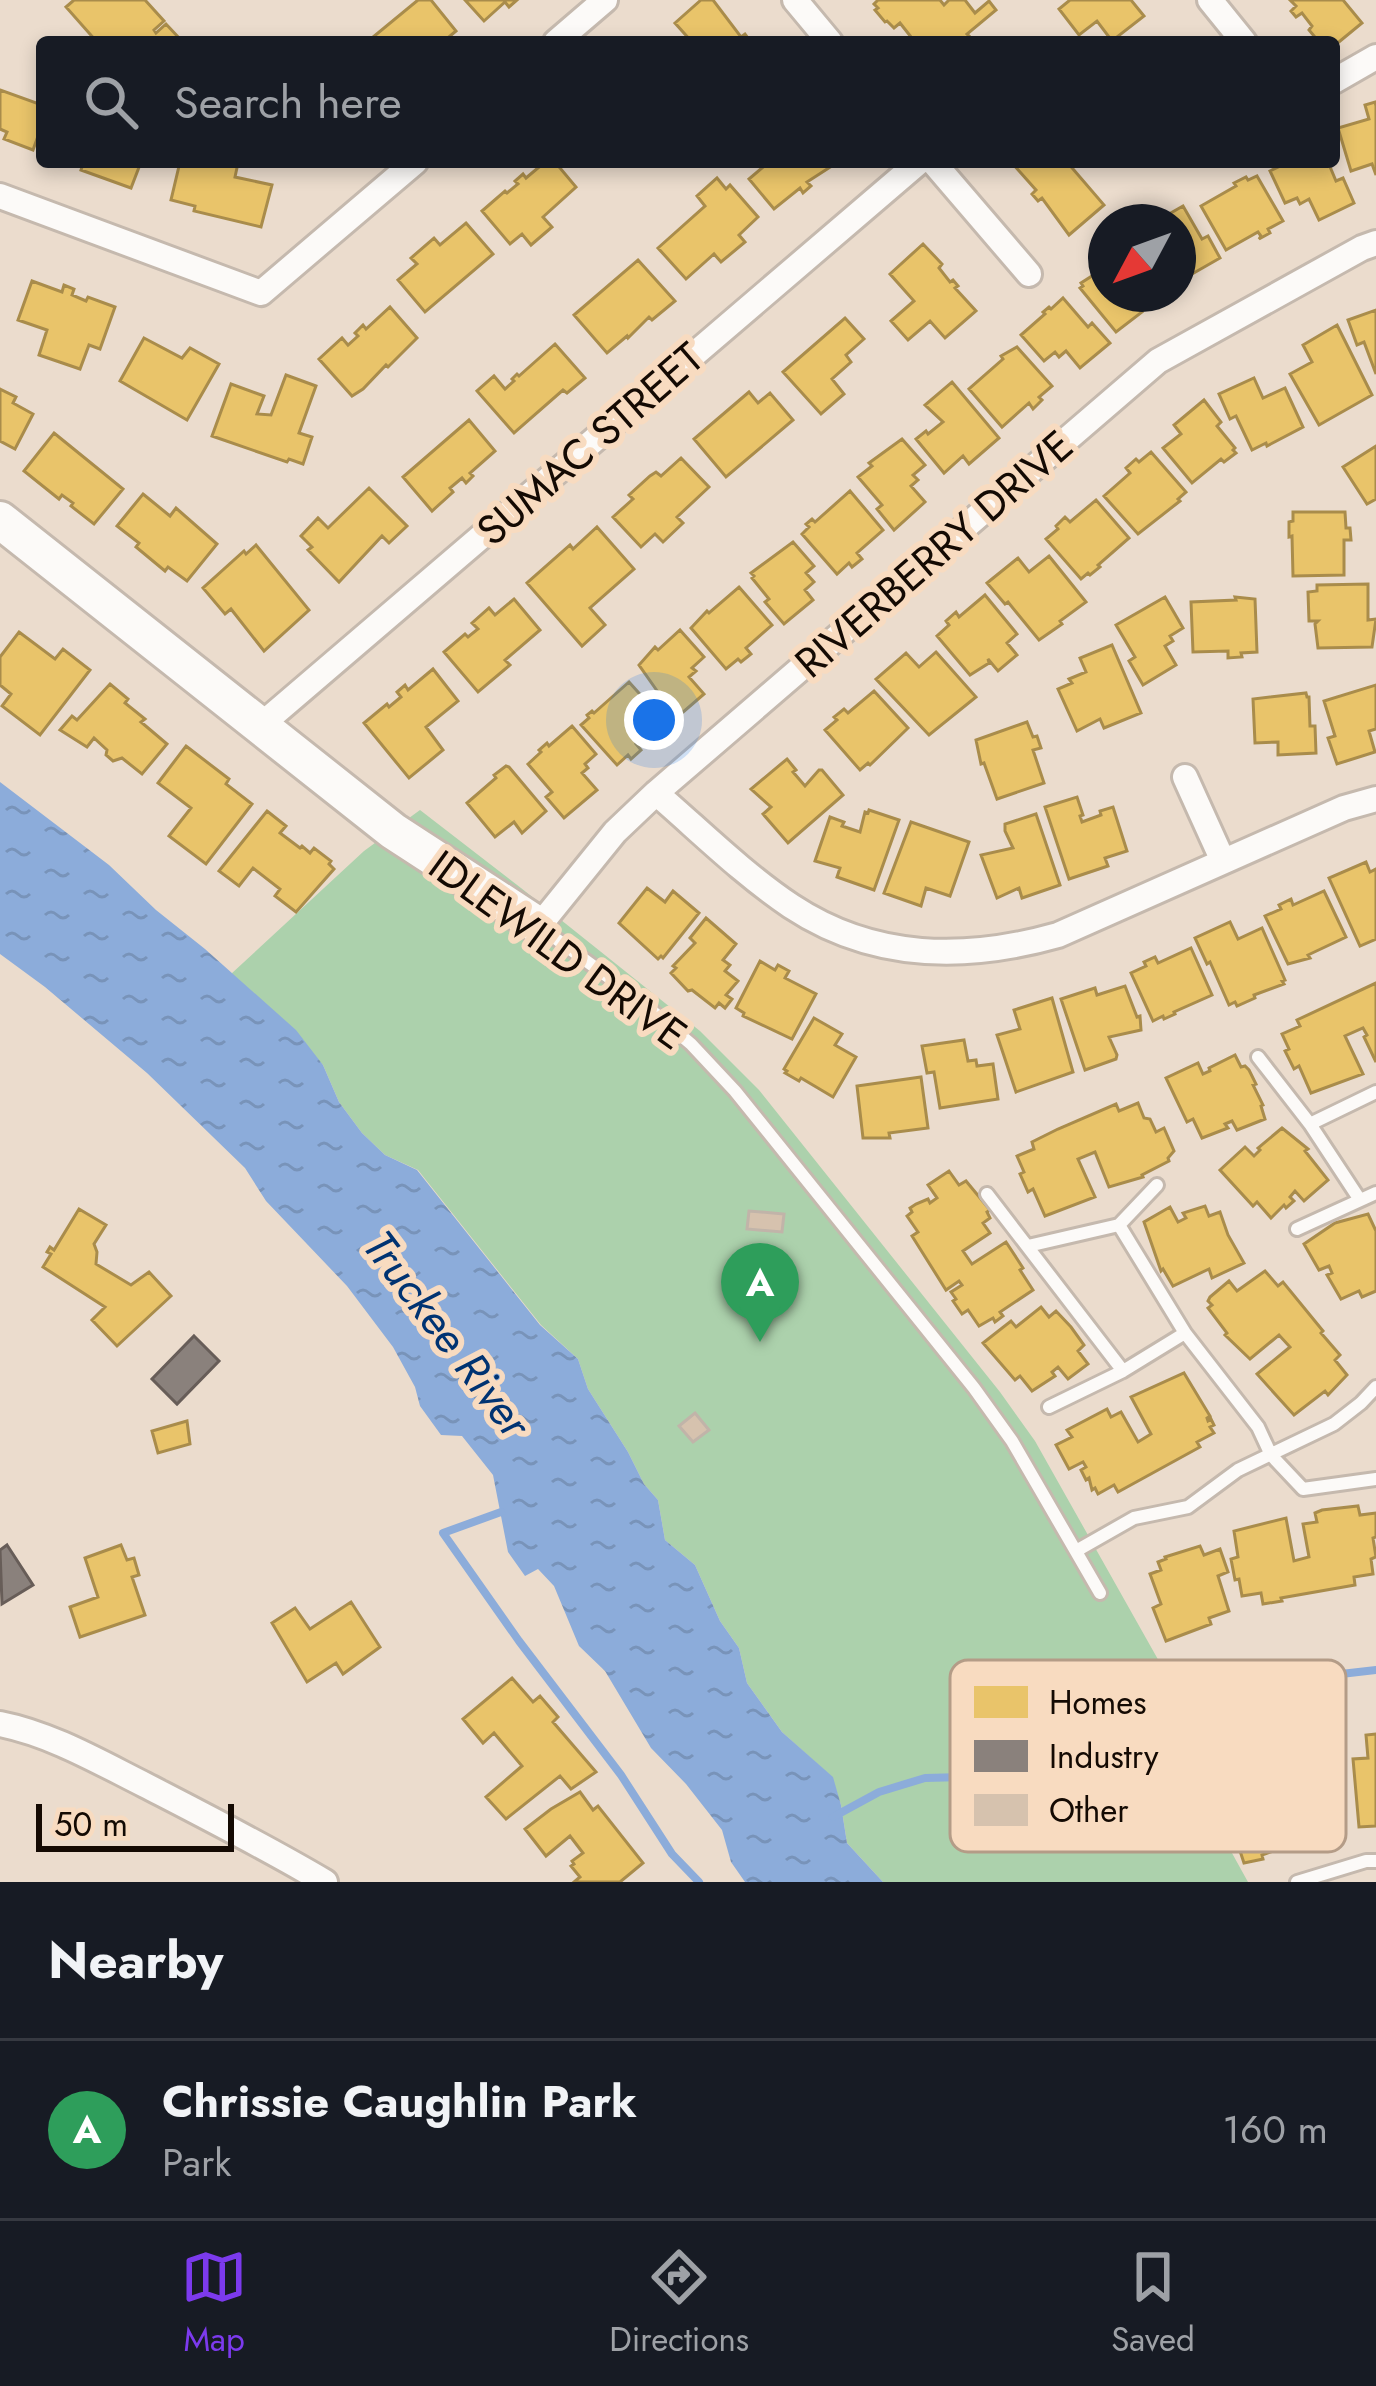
<!DOCTYPE html>
<html lang="en">
<head>
<meta charset="utf-8">
<style>
  :root { --surface:#171b24; --page:#20242c; --text:#f1f3f6; --muted:#9ea1a6; --line:#363941; --accent:#7c3aed }
  body { margin:0; font-family:Jost,sans-serif; background:var(--page); color:var(--text) }
  .compass { position:absolute; left:1088px; top:204px; width:108px; height:108px; border-radius:50%; background:var(--surface); box-shadow:0 6px 18px #0003; rotate:229deg }
  .scale { position:absolute; left:36px; bottom:30px; width:198px; box-sizing:border-box; padding-left:12px; border:6px solid #140a03; border-top:0; font-size:33px; line-height:42px; white-space:nowrap; color:#140a03; -webkit-text-stroke:9px #f8dbc0; paint-order:stroke }
  .you { position:absolute; left:654px; top:720px; width:42px; height:42px; margin:-30px; border:9px solid #fff; border-radius:50%; background:#1a73e8; box-shadow:0 0 0 18px #1a73e833 }
  .badge { display:grid; place-items:center; width:78px; height:78px; border-radius:50%; background:var(--accent); color:#fff; font-size:39px; font-weight:700 }
  .pin { position:absolute; translate:-50% -99px; filter:drop-shadow(0 3px 6px #0008) }
  .pin::after { content:''; position:absolute; top:63px; width:42px; height:36px; background:inherit; clip-path:polygon(0 0,100% 0,50% 100%) }
  .list { margin:0; padding:0; list-style:none }
  h2 { display:flex; justify-content:space-between; align-items:center; height:156px; margin:0; padding:0 48px; font-size:51px }
  h2 small { font-size:39px; font-weight:400; color:var(--muted) }
  .list li { display:grid; grid-template-columns:78px 1fr auto; gap:36px; align-items:center; box-sizing:border-box; height:180px; padding:0 48px; border-top:3px solid var(--line) }
  .list b { display:block; font-size:45px; white-space:nowrap }
  .list p { margin:0; font-size:39px; white-space:nowrap; color:var(--muted) }
  .list em { font-size:39px; font-style:normal; color:var(--muted) }
  .icon { flex:none; width:66px; height:66px; fill:none; stroke:currentColor; stroke-width:2; stroke-linecap:round; stroke-linejoin:round }
  .map { position:relative; flex:none; width:1376px; height:1882px; overflow:hidden }
  .search { position:absolute; background:var(--surface); box-shadow:0 6px 18px #0003; left:36px; right:36px; top:36px; height:132px; display:flex; align-items:center; gap:30px; box-sizing:border-box; padding:0 42px; border-radius:12px; color:var(--muted); font-size:45px }
  .sheet { height:336px; background:var(--surface) }
  nav { display:flex; justify-content:space-around; align-items:center; box-sizing:border-box; height:168px; border-top:3px solid var(--line); background:var(--surface); font-size:33px; color:var(--muted) }
  nav a { display:grid; justify-items:center; gap:6px }
  nav .on { color:var(--accent) }
  .map>svg:first-child { display:block }
  .park { fill:#acd1ac }
  .water { fill:url(#water-ripples) }
  .homes { fill:#e9c46a; stroke:#a98c4b; stroke-width:3 }
  .industry { fill:#8a817c; stroke:#675d58; stroke-width:3 }
  .lines { fill:none; stroke-linecap:round; stroke-linejoin:round }
  .stream { stroke:#8cacda; stroke-width:8 }
  .building { fill:#d6c2ae; stroke:#c1b4a9; stroke-width:3 }
  .lane-casing { stroke:#c5b9ae; stroke-width:18 }
  .street-casing { stroke:#c5b9ae; stroke-width:30 }
  .secondary-casing { stroke:#c5b9ae; stroke-width:42 }
  .lane { stroke:#fcfaf8; stroke-width:12 }
  .street { stroke:#fcfaf8; stroke-width:24 }
  .secondary { stroke:#fcfaf8; stroke-width:36 }
  .labels { text-anchor:middle; dominant-baseline:central; stroke-width:12; stroke-linejoin:round; paint-order:stroke }
  .street-label { font-size:42px; fill:#140a03; stroke:#f8dbc0 }
  .water-label { font-size:45px; font-style:italic; fill:#003372; stroke:#f8dbc0 }
  .key { fill:#f8dbc0; stroke:#b49c87; stroke-width:3 }
  .key-label { font-size:33px; fill:#140a03 }
</style>
</head>
<body>
<div class="map">
<svg width="1376" height="1882" viewBox="0 0 1376 1882">
  <defs>
    <pattern id="water-ripples" width="26" height="14" patternUnits="userSpaceOnUse" patternTransform="scale(3)"><rect width="26" height="14" fill="#8cacda"/><path d="M2 4q2-2 4 0t4 0M15 11q2-2 4 0t4 0" fill="none" stroke="#7893b9"/></pattern>
  </defs>
  <rect width="100%" height="100%" fill="#ebdccd"/>
  <path class="park" d="M420 810 521 888 700 1031 759 1090 1000 1392 1035 1441 1160 1663 1135 1678 1248 1882H883L847 1843 841 1805 832 1777 782 1732 747 1683 739 1648 720 1621 695 1565 665 1540 658 1500 644 1484 628 1452 588 1389 578 1359 541 1325 418 1170 385 1155 362 1133 339 1102 323 1065 231 974 364 851Z"/>
  <path class="water" d="M0 782 109 865 156 910 205 949 296 1030 323 1065 339 1102 362 1133 385 1155 417 1170 540 1325 578 1359 588 1389 628 1452 644 1484 658 1500 665 1540 695 1565 720 1621 739 1648 747 1683 782 1732 833 1777 841 1805 847 1843 883 1882H745L731 1862 722 1830 686 1784 651 1748 605 1671 579 1646 554 1586 538 1569 525 1576 508 1552 493 1475 462 1436 441 1435 420 1406 415 1387 393 1347 347 1286 266 1201 245 1168 147 1073 45 987 0 954Z"/>
  <path class="homes" d="M74 0H145L164 21 154 30 156 33 166 24 180 39 177 42H97L66 7Z
    M418 0H431L456 31 443 42H367Z
    M465 0H517L509 7 505 2 484 21Z
    M701 0H713L741 37 745 34 748 38 744 42H692L675 23Z
    M878 0H940L944 5 949 0H965L975 13 989 1 996 10 967 34 969 36 962 42H915L900 23 894 28 887 21 885 22 875 10 878 8 874 4Z
    M1070 0H1131L1144 16 1112 41 1097 21 1079 35 1059 9Z
    M1290 0H1343L1362 23 1334 46V42H1319L1309 30 1312 26 1302 13 1296 17 1291 11 1296 6Z
    M0 90 42 105V125L33 150 4 139 7 132 0 129Z
    M1375 102 1376 106V175L1372 164 1351 171 1338 128 1369 119 1365 105Z
    M69 162H141L131 188 81 170 82 167Z
    M180 162 238 163 235 177 272 185 261 227 194 211 195 206 171 200Z
    M545 162H555L576 187 543 217 552 227 531 245 522 234 510 244 482 211 505 191 507 193 518 184 515 181 523 174 526 178Z
    M769 162H838L807 182 811 186 803 193 800 188 774 209 749 179Z
    M1015 162H1067L1104 205 1069 235 1042 198 1038 201 1032 194 1036 190 1013 164Z
    M1289 162H1328L1336 181 1343 178 1354 203 1319 220 1309 199 1300 204 1297 198 1285 203 1270 171Z
    M1257 176 1283 221 1268 229 1270 233 1259 239 1261 236 1258 232 1226 250 1201 206 1236 186 1234 183 1246 177 1248 180Z
    M717 178 726 189 730 185 758 217 739 235 745 242 721 262 714 254 686 279 658 248 705 206 697 196Z
    M1183 206 1202 239 1208 236 1220 258 1185 278 1178 267V222H1155Z
    M466 223 493 254 425 312 398 280 417 264 411 258 434 238 440 245Z
    M923 244 942 264 939 268 950 282 953 280 958 286 955 288 976 311 945 338 930 321 908 340 891 321 914 301 890 274Z
    M638 260 675 301 652 320 649 317 628 338 627 336 607 353 574 315Z
    M1106 267V294H1143L1134 301 1142 312 1116 332 1080 288 1083 286 1081 283Z
    M32 281 62 292 64 285 74 289 72 295 86 301 88 297 115 307 100 349 89 345 80 369 39 355 47 330 18 320Z
    M1063 298 1088 327 1092 323 1110 343 1080 368 1066 351 1059 357 1055 352 1044 361 1021 335 1045 314 1043 312 1049 307 1051 309Z
    M390 307 417 338 388 367 386 365 363 389 352 396 319 359 342 338 348 345 358 336 355 333 363 325 366 329Z
    M1376 310V374L1364 342 1357 345 1348 320Z
    M845 318 864 339 846 355 851 362 832 379 844 394 821 414 783 372Z
    M1337 325 1372 395 1319 425 1290 374 1312 362 1303 345Z
    M144 338 182 358 190 348 219 364 187 420 120 381Z
    M555 344 585 378 567 393 563 390 514 433 477 391 494 376 505 389 514 381 512 379 517 374 519 376Z
    M1017 347 1052 386 1039 397 1042 400 1033 409 1029 403 1002 427 969 389 1003 359 1001 356Z
    M286 375 316 386 299 433 312 437 303 464 289 459 287 462 212 436 231 384 264 396 257 414 271 415Z
    M1254 378 1263 398 1285 388 1303 427 1267 446 1266 443 1252 450 1236 416 1230 419 1219 394Z
    M952 382 999 438 969 464 963 456 944 473 916 439 926 431 928 434 943 422 925 405Z
    M0 389 16 397 13 403 33 414 15 449 0 441Z
    M749 392 758 403 770 393 793 420 726 477 694 439Z
    M1204 400 1221 422 1217 426 1235 448 1233 450 1236 453 1224 462 1221 459 1192 483 1163 448 1181 434 1174 425Z
    M469 420 495 451 470 473 473 476 466 483 462 478 450 488 453 492 432 511 403 477Z
    M54 433 123 489 94 524 71 506 73 503 62 495 59 499 24 471Z
    M902 439 925 465 913 475 918 480 911 486 925 502 894 530 877 509 882 505 858 477 872 466 869 463Z
    M1376 446V499L1367 504 1343 467Z
    M1151 452 1186 492 1178 499 1180 501 1138 534 1104 496 1130 473 1126 468 1136 459 1139 462Z
    M681 458 709 487 677 517 683 523 663 542 655 534 641 547 613 517 633 499 629 495 650 476 656 472 661 476Z
    M369 488 407 526 389 543 382 536 339 582 308 550 312 547 301 536 318 518 328 528Z
    M850 491 883 530 857 553 862 559 852 567 849 563 837 574 802 534 809 527 806 524 812 519 815 522Z
    M143 494 170 516 176 508 217 544 187 581 168 567 165 571 136 547 139 543 117 526Z
    M1096 500 1129 538 1098 565 1100 567 1090 575 1088 573 1081 579 1046 539 1058 529 1056 526 1065 517 1070 522Z
    M1293 512H1345L1346 528H1350L1351 540H1344V575L1293 576 1292 536 1289 537V522L1293 521Z
    M597 527 634 569 590 608 605 625 582 646 527 583 570 545 573 549Z
    M793 542 814 566 806 573 814 582 805 590 813 600 784 624 765 602 769 599 752 578 754 576 751 573Z
    M256 545 309 610 264 651 231 609 225 614 203 588 244 551 246 554Z
    M1049 556 1086 602 1060 621 1062 624 1052 631 1039 640 1008 602 1005 604 987 583 1018 558 1029 572Z
    M1368 584V620L1376 619 1372 647 1318 648 1315 624 1318 621H1309L1308 592 1317 591V585Z
    M739 587 772 625 746 648 751 654 741 662 738 659 726 669 691 628 707 611 709 613Z
    M985 595 1017 634 1007 643 1017 655 998 671 988 659 989 663 970 675 937 636 949 625 946 621 956 612 959 617Z
    M1165 597 1183 628 1170 636 1173 641 1165 646 1176 665 1143 685 1129 661 1135 657 1116 625Z
    M1235 597 1255 599 1257 652 1241 653 1242 657 1228 658V651L1193 652 1191 602 1236 600Z
    M514 599 540 630 505 660 510 665 478 692 444 652 465 634 468 637 478 629 472 623 489 608 495 615Z
    M680 630 704 657 692 668 696 671 689 677 704 694 674 720 655 700 660 695 639 665 655 647 658 650Z
    M19 632 55 659 63 649 90 670 40 735 2 706 11 694 0 685V657Z
    M1112 645 1141 713 1104 728 1100 719 1077 731 1058 689 1072 683 1069 679 1086 672 1080 658Z
    M936 652 976 697 929 735 876 679 906 653 919 667Z
    M433 669 458 701 426 727 443 750 409 778 364 723 387 704 389 707 401 697 397 692 405 685 408 690Z
    M629 682 663 720 636 744 641 750 631 759 628 755 617 765 581 725 589 718 587 715 592 711 594 713Z
    M110 684 128 699 125 703 145 719 141 722 167 744 142 774 122 758 113 761 106 755 107 750 94 738 87 747 60 730 72 716 77 720Z
    M1376 685V729L1369 731 1375 752 1337 764 1328 738 1335 736 1324 701Z
    M874 691 908 728 870 765 868 763 860 770 825 730 837 720 834 717 844 709 848 713Z
    M1306 693 1307 697H1309L1310 726H1315L1316 753 1278 755V742L1255 743 1253 699Z
    M1027 722 1033 737 1037 736 1041 748 1033 750 1044 783 997 799 984 763 981 764 976 740Z
    M572 726 596 754 585 764 588 768 582 773 597 790 564 818 546 797 552 792 528 764 541 752 539 750 547 743 549 746Z
    M186 746 229 779 226 784 252 804 206 864 169 836 191 808 158 783Z
    M787 759 796 770 793 772 805 786 819 770H822L843 795 788 843 763 814 771 807 751 789Z
    M506 766 509 767 546 811 522 833 514 822 495 837 467 803 496 778 494 775Z
    M1077 797 1083 815 1080 816 1082 822 1101 815 1100 811 1113 807 1127 851 1105 858 1108 866 1069 879 1045 807Z
    M869 810 899 820 874 890 837 877 840 868 815 861 830 817 844 822 842 826 860 832 865 812 868 813Z
    M267 811 286 826 280 833 300 848 302 846 310 853 314 848 331 861 329 864 334 869 296 912 275 896 280 889 253 868 239 886 219 871Z
    M1036 814 1060 885 1022 898 1019 888 997 898 981 855 1013 848 1005 831V824Z
    M911 822 969 842 950 896 926 888 921 906 884 893Z
    M1366 862 1370 872 1376 869V939L1360 946 1329 878Z
    M647 888 665 902 673 891 699 913 663 958 661 956 658 959 619 923Z
    M1324 891 1346 937 1308 955 1310 958 1288 964 1265 916 1281 909 1279 905 1291 899 1293 905Z
    M706 918 736 944 723 960 730 965 725 971 738 981 726 995 732 999 725 1008 719 1003 715 1008 692 990 688 991 671 973 676 968 673 966 695 943 690 938Z
    M1230 922 1238 939 1262 928 1285 980 1282 981 1284 984 1254 995 1255 998 1237 1006 1235 1002 1229 1005 1210 962 1207 964 1195 938Z
    M1191 948 1212 995 1174 1012 1175 1014 1164 1019 1163 1016 1153 1021 1131 973 1146 966 1144 962 1155 957 1158 963Z
    M760 961 775 970 778 965 789 971 785 978 816 994 792 1039 743 1016 744 1013 736 1008Z
    M1376 983V1062L1364 1037 1367 1035 1363 1028 1345 1036 1363 1074 1311 1093 1299 1066 1294 1069 1285 1051 1289 1049 1282 1034 1300 1026 1297 1020Z
    M1125 986 1137 1017 1140 1016 1141 1030 1109 1037 1117 1055 1116 1059 1085 1070 1061 999 1095 988 1097 995Z
    M1052 998 1073 1072 1016 1092 997 1035 1020 1029 1014 1010Z
    M814 1018 842 1034 835 1045 856 1057 833 1097 801 1078 799 1081 785 1073 787 1071 784 1069Z
    M964 1040 968 1061 976 1060 977 1066 993 1064 998 1099 940 1108 934 1072 927 1073 922 1046Z
    M1235 1055 1241 1067 1245 1066 1249 1070 1256 1084 1253 1085 1263 1105 1261 1106 1265 1119 1237 1130 1232 1121 1225 1124 1228 1128 1202 1138 1193 1119 1187 1122 1166 1078 1198 1063 1203 1074 1210 1071 1209 1068Z
    M921 1077 928 1128 889 1133 890 1138H863L857 1086Z
    M1138 1103 1144 1118 1150 1119 1156 1132 1164 1128 1174 1151 1168 1158 1169 1161 1142 1175 1143 1177 1109 1187 1095 1152 1078 1159 1095 1197 1045 1216 1033 1189 1028 1192 1020 1174 1024 1172 1017 1156 1034 1149 1032 1142 1058 1129 1116 1104 1119 1111Z
    M1282 1128 1308 1149 1305 1151 1328 1180 1304 1201 1295 1191 1290 1197 1294 1201 1286 1208 1284 1205 1271 1218 1257 1202 1253 1206 1220 1170 1245 1147 1254 1156 1260 1150 1258 1148Z
    M949 1171 959 1185 966 1181 990 1210 987 1212 990 1218 983 1223 990 1233 963 1251 972 1264 1006 1242 1023 1268 1020 1270 1033 1290 1000 1312 1003 1316 995 1322 993 1318 979 1326 968 1310 962 1314 953 1301 956 1299 951 1292 962 1285 959 1281 946 1290 912 1236 918 1232 907 1216 912 1212 910 1208 916 1204 928 1199 930 1203 937 1198 928 1185Z
    M1205 1206 1209 1216 1220 1212 1228 1235 1244 1263 1212 1278 1209 1269 1173 1286 1163 1269 1161 1271 1144 1222 1170 1207 1178 1222 1186 1218 1183 1213Z
    M79 1209 106 1225 94 1244 97 1252 96 1264 131 1285 149 1272 171 1296 117 1346 92 1320 105 1307 43 1267 51 1254 47 1252 50 1247 54 1250Z
    M1368 1214 1376 1231V1291L1362 1297 1359 1291 1341 1299 1327 1275 1332 1273 1329 1266 1319 1270 1304 1244 1335 1223Z
    M1265 1271 1278 1286 1283 1282 1323 1331 1321 1333 1340 1355 1335 1360 1347 1375 1328 1395 1325 1391 1294 1415 1257 1374 1290 1347 1279 1335 1250 1359 1225 1335 1227 1333 1208 1308 1212 1305 1208 1301 1210 1297 1229 1281 1237 1291Z
    M1041 1307 1049 1317 1056 1311 1071 1327 1084 1345 1078 1351 1088 1364 1068 1379 1058 1367 1052 1372 1055 1376 1032 1391 1020 1376 1015 1380 983 1343 1011 1321 1016 1327Z
    M1184 1373 1210 1416 1207 1418 1208 1421 1211 1419 1214 1425 1210 1427 1214 1433 1197 1442 1200 1447 1118 1492 1114 1485 1098 1494 1095 1488 1092 1490 1089 1478 1086 1480 1081 1470 1086 1467 1083 1462 1069 1469 1056 1445 1072 1437 1067 1430 1107 1409 1111 1417 1121 1412 1138 1442 1151 1434 1131 1397Z
    M187 1421 190 1444 158 1453 152 1431Z
    M1358 1506 1360 1515 1376 1513V1537L1373 1538 1376 1557 1371 1559 1373 1574 1354 1577 1355 1585 1281 1598 1282 1601 1263 1604 1261 1593 1242 1596 1239 1579 1235 1580 1231 1559 1238 1557 1234 1531 1286 1518 1294 1561 1309 1557 1303 1524 1317 1522 1315 1513 1322 1510Z
    M121 1545 127 1560 134 1558 139 1575 132 1577 145 1615 80 1637 70 1607 98 1597 85 1558Z
    M1200 1546 1204 1555 1220 1549 1228 1572 1218 1576 1229 1611 1209 1618 1211 1624 1166 1641 1153 1608 1161 1604 1150 1574 1161 1570 1158 1562 1166 1559 1165 1557Z
    M351 1602 380 1647 343 1674 336 1663 307 1682 272 1623 295 1608 310 1629Z
    M512 1678 533 1702 540 1696 558 1717 553 1722 596 1772 571 1789 560 1776 506 1819 486 1797 522 1766 494 1733 483 1743 463 1719Z
    M1376 1734V1826L1359 1827 1353 1759 1368 1758 1366 1735Z
    M1261 1751 1280 1808 1273 1810 1285 1847 1262 1855 1263 1859 1244 1863 1216 1778 1225 1775 1222 1764Z
    M580 1792 593 1810 598 1806 643 1863 620 1882H574L580 1877 571 1866 574 1864 572 1861 583 1853 570 1836 546 1856 525 1829 551 1809Z"/>
  <path class="industry" d="M194 1336 219 1361 177 1404 152 1379Z
    M7 1545 33 1585 2 1604 0 1550Z"/>
  <g class="lines">
    <path class="stream" d="M501 1512 443 1533 519 1641 621 1775 672 1854 699 1882
      M833 1817 879 1792 925 1778 1002 1776 1090 1765 1341 1674 1376 1670"/>
  </g>
  <path class="building" d="M749 1211 784 1214 782 1232 747 1229Z
    M695 1413 709 1430 693 1442 679 1426Z"/>
  <g class="lines">
    <g class="lane-casing">
      <path id="lane" d="M540 927 638 999 691 1044 735 1091 974 1388 1012 1441 1100 1593
        M1258 1057 1310 1124 1376 1092
        M1310 1124 1360 1200
        M987 1194 1123 1371
        M1119 1225 1185 1333
        M1297 1229 1376 1193
        M1028 1246 1119 1225 1157 1185
        M1049 1407 1123 1371 1185 1333 1258 1427 1271 1455 1303 1489 1376 1479
        M1076 1551 1134 1518 1188 1507 1238 1470 1334 1424 1361 1403 1376 1387
        M1297 1882 1366 1861H1376"/>
    </g>
    <g class="street-casing">
      <path id="street" d="M795 0 830 42
        M1210 0 1244 42
        M556 42 605 0
        M1334 81 1376 57
        M933 162 1029 274
        M0 196 261 293 415 162
        M260 726 919 162
        M1185 777 1223 861
        M656 793C700 831 742 873 791 906 874 961 966 961 1058 935L1344 808 1376 799
        M539 926 615 832 656 793 1158 361 1362 248 1376 243
        M0 1724C51 1734 99 1762 145 1785 205 1816 266 1847 325 1882"/>
    </g>
    <g class="secondary-casing">
      <path id="secondary" d="M0 520 393 831 539 926"/>
    </g>
    <use href="#lane" class="lane"/>
    <use href="#street" class="street"/>
    <use href="#secondary" class="secondary"/>
  </g>
  <g class="labels">
    <g class="street-label">
      <text transform="translate(590 444) rotate(-41)">SUMAC STREET</text>
      <text transform="translate(934 554) rotate(-41)">RIVERBERRY DRIVE</text>
      <text transform="translate(558 950) rotate(36)">IDLEWILD DRIVE</text>
    </g>
    <g class="water-label">
      <text transform="translate(447 1334) rotate(53)">Truckee River</text>
    </g>
  </g>
  <rect x="950" y="1660" width="396" height="192" rx="18" class="key"/>
  <rect x="974" y="1686" width="54" height="32" fill="#e9c46a"/>
  <rect x="974" y="1740" width="54" height="32" fill="#8a817c"/>
  <rect x="974" y="1794" width="54" height="32" fill="#d6c2ae"/>
  <g class="key-label">
    <text x="1049" y="1714">Homes</text>
    <text x="1049" y="1768">Industry</text>
    <text x="1049" y="1822">Other</text>
  </g>
</svg>
<svg class="compass" viewBox="-18 -18 36 36"><path d="M0-13l5 13h-10z" fill="#e53935"/><path d="M0 13l5-13h-10z" fill="#9ea1a6"/></svg>
<div class="scale">50 m</div>
<div class="you"></div>
<div class="pin badge" style="left:760px;top:1342px;background:#2e9e5b">A</div>
<div class="search"><svg class="icon" aria-label="search" viewBox="0 0 24 24"><circle cx="10" cy="10" r="6"/><path d="M15 15l6 6"/></svg>Search here</div>
</div>
<section class="sheet">
<h2>Nearby<small></small></h2>
<ul class="list">
<li><span class="badge" style="background:#2e9e5b">A</span><div><b>Chrissie Caughlin Park</b><p>Park</p></div><em>160 m</em></li>
</ul>
</section>
<nav>
<a class="on"><svg class="icon" aria-label="map" viewBox="0 0 24 24"><path d="M3 6l6-2 6 2 6-2v14l-6 2-6-2-6 2zM9 4v14M15 6v14"/></svg>Map</a>
<a><svg class="icon" aria-label="directions" viewBox="0 0 24 24"><path d="M12 3l9 9-9 9-9-9zM9 14v-3h6M13 9l2 2-2 2"/></svg>Directions</a>
<a><svg class="icon" aria-label="saved" viewBox="0 0 24 24"><path d="M7 4h10v16l-5-4-5 4z"/></svg>Saved</a>
</nav>
</body>
</html>
